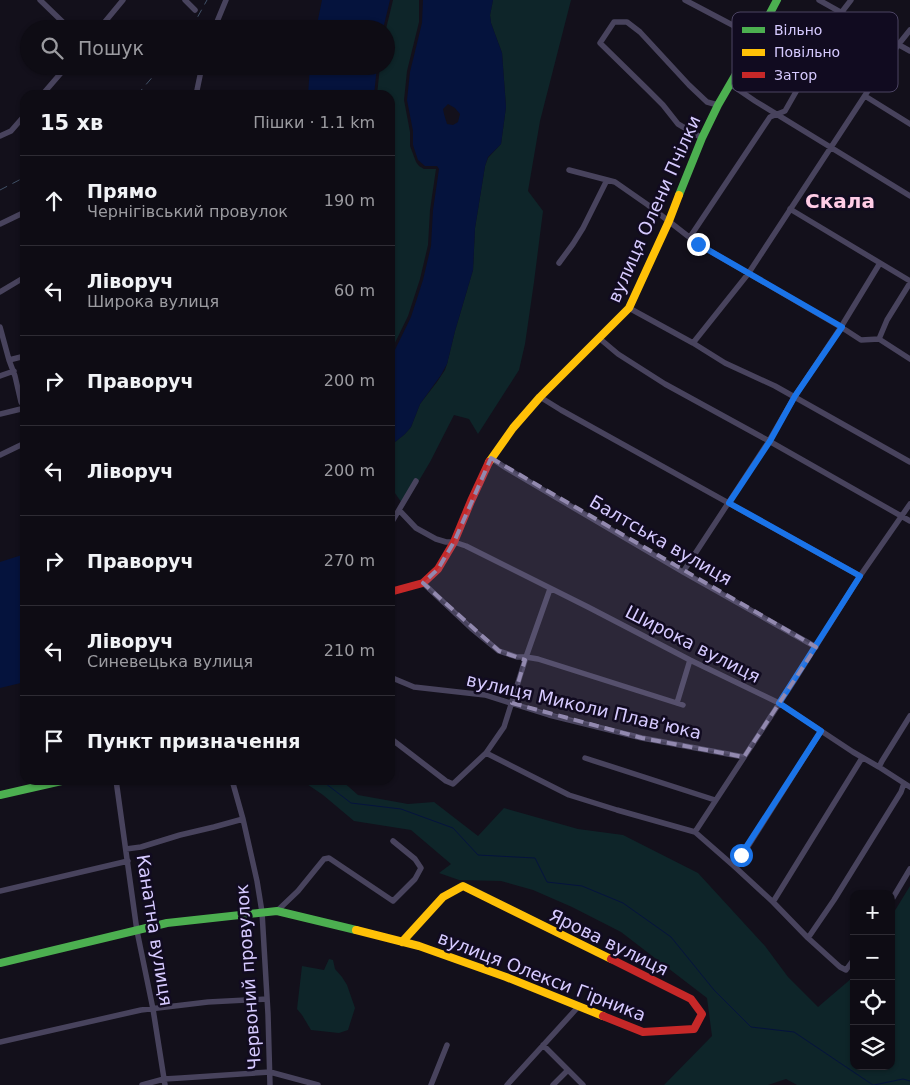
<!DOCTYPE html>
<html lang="uk">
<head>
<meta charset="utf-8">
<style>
  :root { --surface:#0e0c14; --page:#17151d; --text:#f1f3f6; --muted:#9b9ba0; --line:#2e2c34 }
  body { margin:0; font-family:"DejaVu Sans",sans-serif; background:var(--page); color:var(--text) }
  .controls { position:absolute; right:15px; bottom:15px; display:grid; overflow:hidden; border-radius:10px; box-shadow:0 1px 4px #0004 }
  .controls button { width:45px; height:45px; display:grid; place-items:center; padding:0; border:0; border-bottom:1px solid var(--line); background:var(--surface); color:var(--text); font:25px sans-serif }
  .stop { position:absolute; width:15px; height:15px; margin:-11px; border:4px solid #1a73e8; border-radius:50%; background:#fff }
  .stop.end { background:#1a73e8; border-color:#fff; box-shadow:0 1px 5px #0008 }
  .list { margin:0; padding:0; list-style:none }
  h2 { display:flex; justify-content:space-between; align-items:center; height:65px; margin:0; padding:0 20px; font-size:21px }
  h2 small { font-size:16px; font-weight:400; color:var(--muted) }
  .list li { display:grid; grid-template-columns:32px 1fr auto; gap:15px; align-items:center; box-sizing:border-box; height:90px; padding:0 20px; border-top:1px solid var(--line) }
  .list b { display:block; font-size:19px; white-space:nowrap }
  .list p { margin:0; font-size:16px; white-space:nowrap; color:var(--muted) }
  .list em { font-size:16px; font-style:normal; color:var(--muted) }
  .icon { flex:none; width:28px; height:28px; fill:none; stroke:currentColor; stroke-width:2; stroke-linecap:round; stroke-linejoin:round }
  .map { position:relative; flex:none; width:910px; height:1085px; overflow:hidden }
  .search { position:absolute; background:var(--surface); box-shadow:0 1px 4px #0004; left:20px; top:20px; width:375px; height:55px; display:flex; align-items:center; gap:12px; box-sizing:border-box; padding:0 18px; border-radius:28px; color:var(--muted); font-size:19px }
  .panel { position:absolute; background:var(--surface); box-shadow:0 1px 4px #0004; left:20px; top:90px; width:375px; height:695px; border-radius:15px }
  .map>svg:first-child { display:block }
  .green { fill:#0e2529 }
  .water { fill:#05133d; fill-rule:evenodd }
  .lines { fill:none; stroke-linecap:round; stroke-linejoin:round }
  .stream { stroke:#05133d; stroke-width:1 }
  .street { stroke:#48435d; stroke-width:5.5 }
  .fast { stroke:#4caf50; stroke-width:8 }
  .slow { stroke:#ffc107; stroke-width:8 }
  .jam { stroke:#c62828; stroke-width:8 }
  .rail { stroke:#415167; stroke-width:1; stroke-dasharray:8 6; stroke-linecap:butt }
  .route { stroke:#1a73e8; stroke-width:6 }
  .marked { fill:#9289af; fill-opacity:0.2; stroke:#9289af; stroke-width:4; stroke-dasharray:10 6; stroke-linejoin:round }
  .labels { text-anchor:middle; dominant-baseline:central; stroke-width:5; stroke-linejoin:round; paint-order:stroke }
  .street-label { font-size:18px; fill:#d6caff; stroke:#110b20 }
  .quarter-label { font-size:20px; font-weight:bold; fill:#ffcce6; stroke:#110b20 }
  .key { fill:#110b20; stroke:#4c4463; stroke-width:1 }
  .key-label { font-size:14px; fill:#d6caff }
</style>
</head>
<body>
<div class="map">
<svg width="910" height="1085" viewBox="0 0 910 1085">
  <rect width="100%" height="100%" fill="#13101b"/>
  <path class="green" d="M393 0H419V22L407 71 404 100 410 132V146L416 162 419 166 424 169H436L430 210 428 245 420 279 408 316 390 353V95H377L380 66H386V29Z
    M493 0H571L540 121 528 191 543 211 534 282 525 344 519 370 478 434 469 419 454 415 430 462 404 506 390 486V446L405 434 411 427 420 404 437 382 445 370 447 364 455 331 473 270 475 228 485 166 488 158 501 144 506 107 502 53 491 23 490 15Z
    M301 780H341L358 795 408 804 434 802 478 836 504 808 578 829 623 835 698 873 765 946 788 977 818 1007 852 978 854 975V1066H891V917L910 886V1085H797L786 1079 768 1085H664L712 1036 707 998 621 932 572 907 533 890 501 881 459 880 439 873 451 864 411 830 354 821 323 795Z
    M329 959 333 960 335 969 342 977 347 985 355 1008 348 1030 339 1033 311 1030 302 1015 297 1009 302 966 324 970Z"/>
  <path class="water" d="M322 0H390L383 29H316Z
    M423 0H493L490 15 491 23 502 53 506 107 501 144 488 157 485 166 475 228 473 270 455 331 447 364 441 375 420 404 411 427 405 434 390 446V360L411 317 423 280 431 246 433 210 439 169 437 166H425L418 160 413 145V131L407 100 410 72 422 23ZM448 104 455 108 460 114 458 122 453 125 447 124 444 114 443 109Z
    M310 66H377L374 95H308Z
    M25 554V682L0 688V562Z"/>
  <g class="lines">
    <path class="stream" d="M321 780 351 803 401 809 453 828 478 855 535 858 547 882 582 886 623 903 671 937 714 990 751 1027 794 1032 873 1085
      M874 1085 903 1079 910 1081"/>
    <path class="street" d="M40 0 70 29
      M185 0 195 10
      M685 0 740 29 758 36
      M819 0 910 51
      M99 29 123 0
      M214 29 226 0
      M730 84 755 101 910 196
      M42 95 67 66
      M196 95 202 66
      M865 96 910 124
      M0 136 11 131 25 115
      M702 138 678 124 663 105 648 90 600 43 614 22H627L640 32 689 85 707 102 718 105
      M569 170 615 182 648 205 698 244 841 327 861 340 879 339 910 359
      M790 209 910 281
      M0 224 25 212
      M690 237 770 117 785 111 841 13 851 0
      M559 263 573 244 583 228 607 180
      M0 292 25 277
      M629 308 693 343 725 363 775 386 910 462
      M0 327 9 360 15 376 21 402 25 408
      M599 338 618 354 665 384 769 441 910 521
      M879 339 887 320 910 283
      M693 343 748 274 898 45 910 30
      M9 360 25 356
      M0 376 14 371
      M540 397 561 410 860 576
      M0 414 25 408
      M0 455 25 443
      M491 458 506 468 683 572 816 647
      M399 510 416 528 436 539 446 542H454L466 546 588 607 690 660 779 703 853 752 879 767 910 787
      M390 525 416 481
      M683 572 769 441 795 396 841 327 880 263
      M423 583 471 628 499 651 517 657H526L538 659 683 705
      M390 677 414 687 485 695 549 715 642 738 744 757
      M677 703 690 660
      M390 738 446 781 453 784 486 753 504 727 526 657 550 589
      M486 753 569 795 617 810 695 832 735 867 773 902 808 938 840 967 846 970 854 959
      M585 758 715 800
      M879 767 882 761 910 716
      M116 780 137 931 153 1009 165 1085
      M232 780 243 819 257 881 262 912 268 1014 270 1085
      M695 832 794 681 860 576 910 504
      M126 849 141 847 180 835 214 827 243 819
      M735 867 821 731
      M0 891 128 861
      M891 901 910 869
      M773 902 862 758
      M277 911 298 891 324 859 329 858 393 901 415 879 421 868 415 859 393 841
      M808 938 834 900 901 792 904 783
      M0 1042 141 1010 208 1002 267 999
      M543 1045 583 1085
      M142 1085 164 1079 181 1078 270 1072 318 1085
      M431 1085 447 1045
      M507 1085 578 1007
      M553 1085 568 1070"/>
    <path class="fast" d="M679 195 702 138 718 105 758 36 777 0
      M0 795 66 780
      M0 963 167 923 277 911 356 930"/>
    <path class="slow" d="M489 462 513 428 540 397 629 308 669 221 679 195
      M356 930 419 946 506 977 603 1016
      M402 942 443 897 463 886 611 959"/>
    <path class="jam" d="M390 592 423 583 438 569 454 542 471 501 489 462
      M603 1016 643 1032 694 1029 702 1014 691 999 611 959"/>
    <path class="rail" d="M191 29 207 0
      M137 95 162 66
      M0 190 25 177"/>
  </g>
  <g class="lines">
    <path class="route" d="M698 244 842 327 795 396 770 441 729 503 860 576 779 703 821 731 741 855"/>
  </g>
  <path class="marked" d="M491 458 816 647 744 757 642 738 512 703 525 660 499 651 423 583 438 569 454 542Z"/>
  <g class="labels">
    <g class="street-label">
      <text transform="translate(654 209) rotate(-66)">вулиця Олени Пчілки</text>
      <text transform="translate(661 540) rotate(30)">Балтська вулиця</text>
      <text transform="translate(693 644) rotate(27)">Широка вулиця</text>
      <text transform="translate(584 706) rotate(13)">вулиця Миколи Плавʼюка</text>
      <text transform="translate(155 930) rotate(81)">Канатна вулиця</text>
      <text transform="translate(609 942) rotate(26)">Ярова вулиця</text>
      <text transform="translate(542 976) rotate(21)">вулиця Олекси Гірника</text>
      <text transform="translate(248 977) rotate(-94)">Червоний провулок</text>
    </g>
    <g class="quarter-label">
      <text x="840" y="201">Скала</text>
    </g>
  </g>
  <rect x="732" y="12" width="166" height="80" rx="8" class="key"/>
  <rect x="742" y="27" width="23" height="6" fill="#4caf50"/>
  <rect x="742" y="49" width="23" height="7" fill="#ffc107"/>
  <rect x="742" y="72" width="23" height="6" fill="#c62828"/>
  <g class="key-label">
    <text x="774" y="35">Вільно</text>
    <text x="774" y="57">Повільно</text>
    <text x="774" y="80">Затор</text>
  </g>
</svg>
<div class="controls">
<button>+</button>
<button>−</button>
<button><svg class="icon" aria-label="locate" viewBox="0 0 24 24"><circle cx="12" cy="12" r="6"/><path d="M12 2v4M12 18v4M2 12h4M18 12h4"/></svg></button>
<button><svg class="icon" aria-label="layers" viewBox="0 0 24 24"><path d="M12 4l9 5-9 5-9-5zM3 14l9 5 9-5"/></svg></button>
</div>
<div class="stop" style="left:741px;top:855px"></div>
<div class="stop end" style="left:698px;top:244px"></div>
<div class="search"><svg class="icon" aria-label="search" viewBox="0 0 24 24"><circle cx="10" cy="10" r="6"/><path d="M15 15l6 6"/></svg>Пошук</div>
<section class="panel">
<h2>15 хв<small>Пішки · 1.1 km</small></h2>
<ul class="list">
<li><svg class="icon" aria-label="ahead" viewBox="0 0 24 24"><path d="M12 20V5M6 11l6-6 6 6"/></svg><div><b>Прямо</b><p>Чернігівський провулок</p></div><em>190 m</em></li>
<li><svg class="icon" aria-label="left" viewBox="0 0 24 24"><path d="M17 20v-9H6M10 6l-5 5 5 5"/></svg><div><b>Ліворуч</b><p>Широка вулиця</p></div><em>60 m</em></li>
<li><svg class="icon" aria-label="right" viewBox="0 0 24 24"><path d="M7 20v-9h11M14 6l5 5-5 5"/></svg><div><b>Праворуч</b></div><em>200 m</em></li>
<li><svg class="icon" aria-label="left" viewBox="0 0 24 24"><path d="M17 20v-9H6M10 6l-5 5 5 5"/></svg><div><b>Ліворуч</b></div><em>200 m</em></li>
<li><svg class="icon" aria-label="right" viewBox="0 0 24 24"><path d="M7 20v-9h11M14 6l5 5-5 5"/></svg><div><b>Праворуч</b></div><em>270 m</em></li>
<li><svg class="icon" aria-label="left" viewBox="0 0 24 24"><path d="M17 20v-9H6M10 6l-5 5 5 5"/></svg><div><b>Ліворуч</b><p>Синевецька вулиця</p></div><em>210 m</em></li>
<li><svg class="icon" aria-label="arrive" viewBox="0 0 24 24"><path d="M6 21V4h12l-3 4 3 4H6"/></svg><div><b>Пункт призначення</b></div></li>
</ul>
</section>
</div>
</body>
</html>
